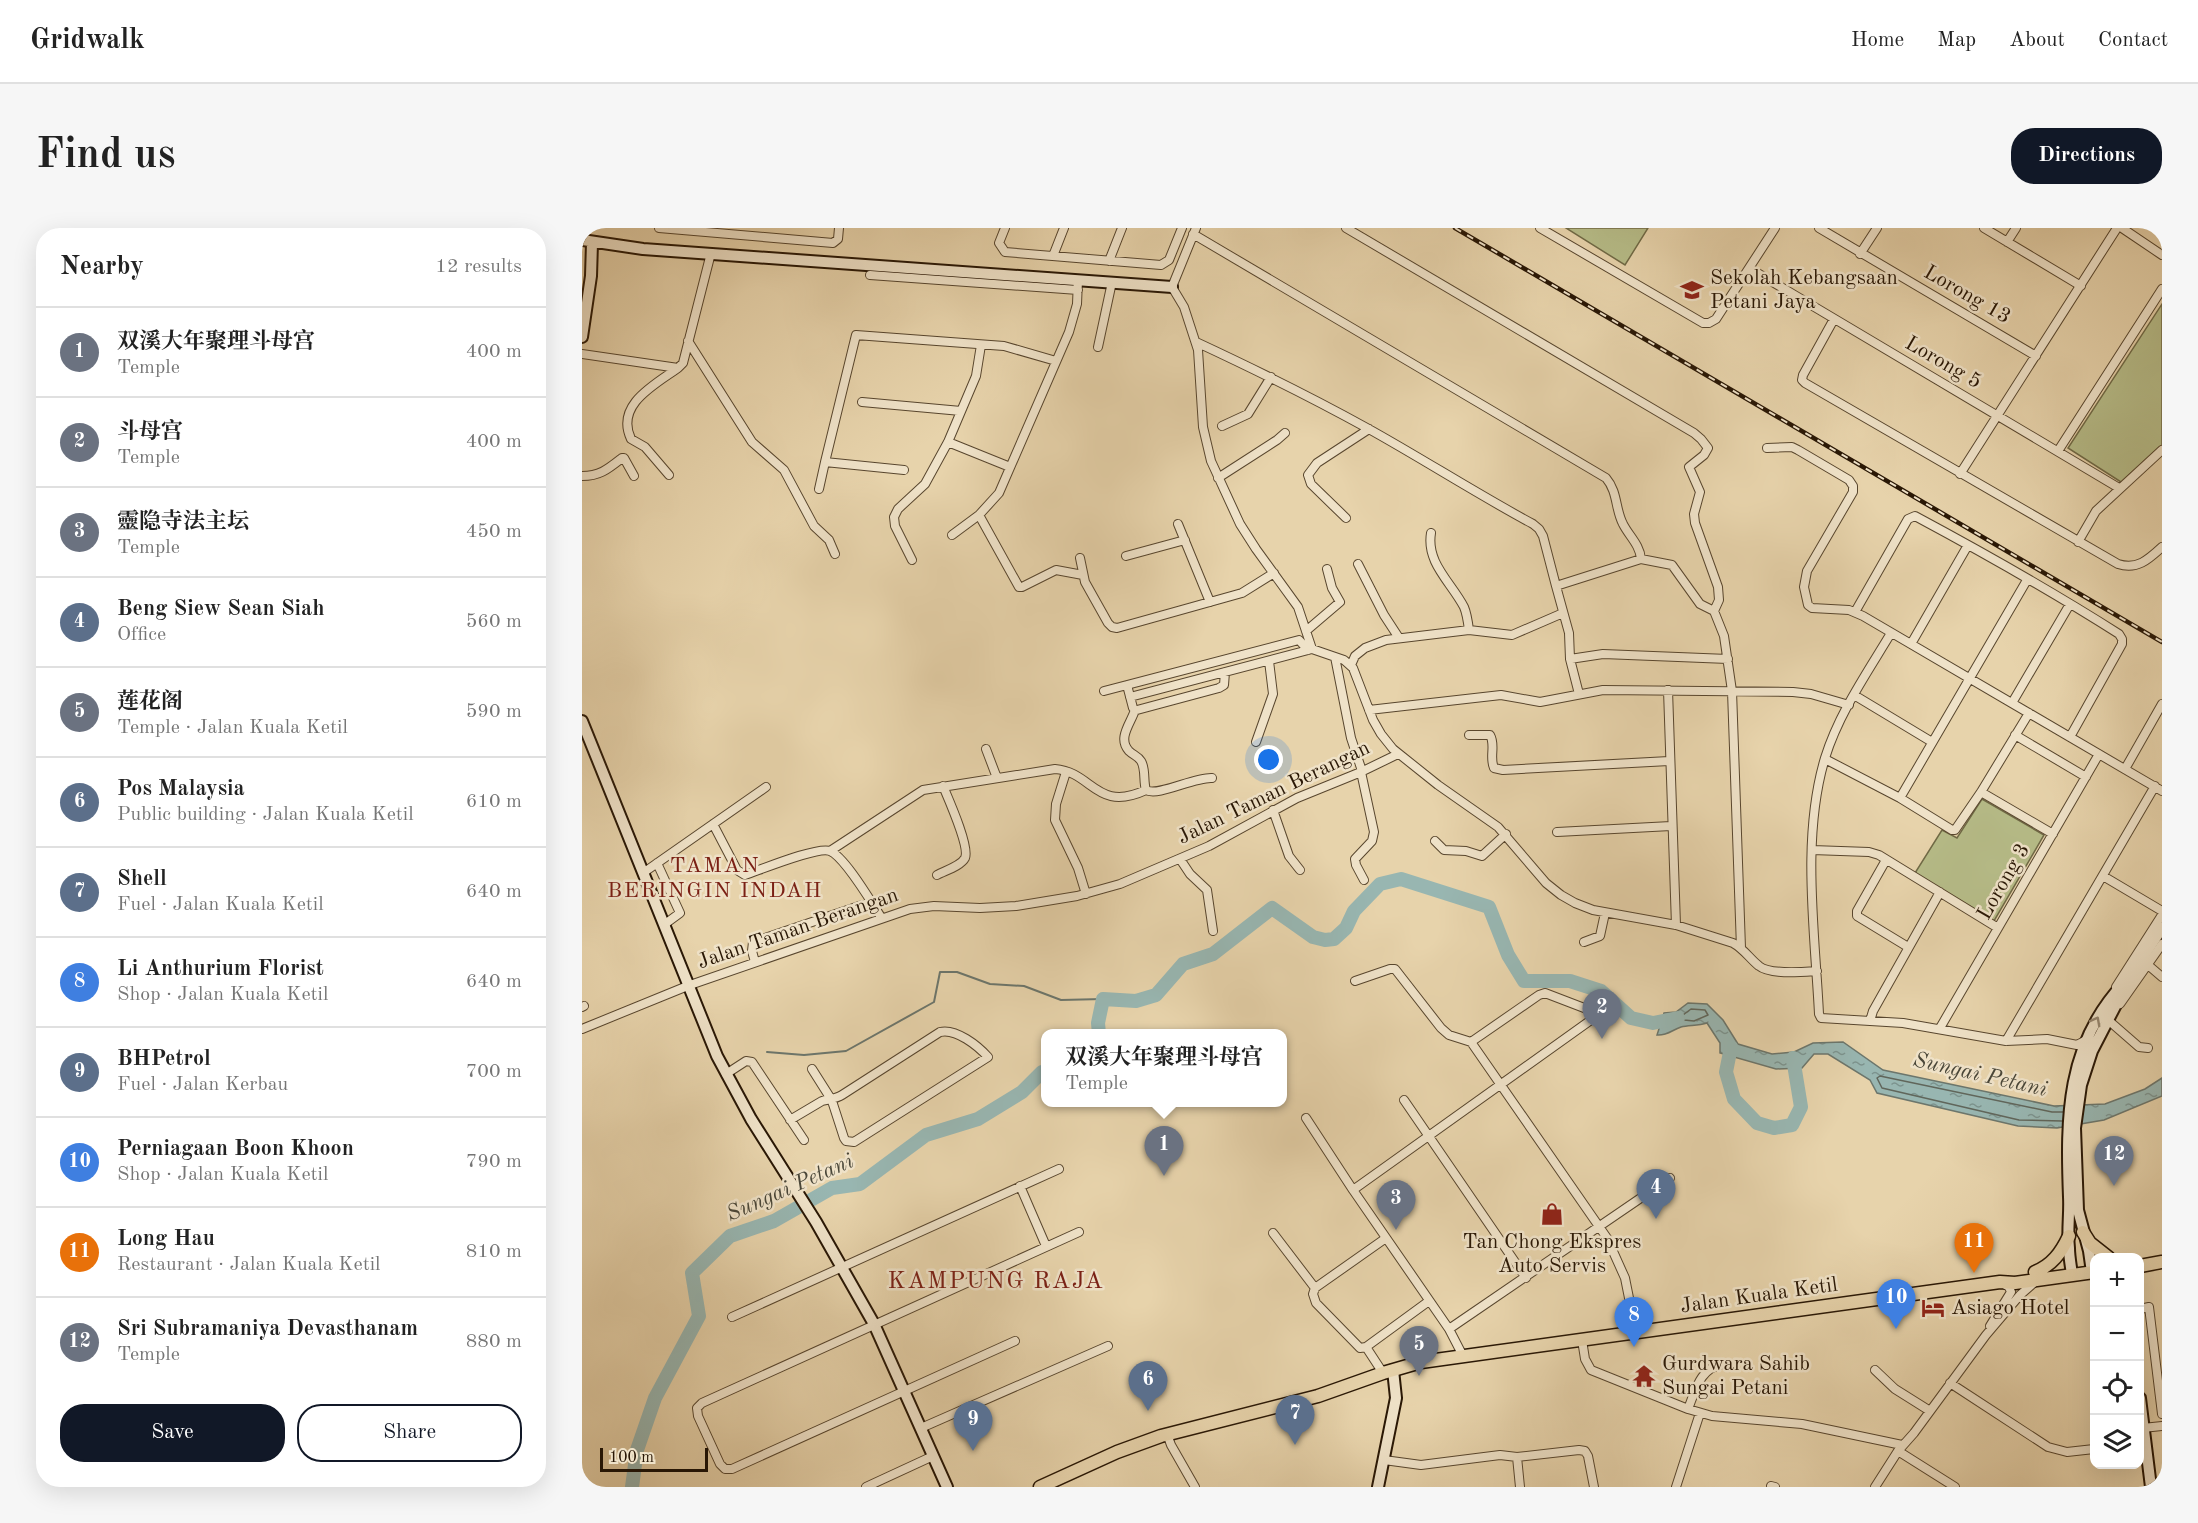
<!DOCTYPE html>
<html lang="en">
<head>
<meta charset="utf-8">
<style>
  :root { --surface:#fff; --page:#f6f6f6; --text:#222; --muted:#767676; --line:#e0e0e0; --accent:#111827 }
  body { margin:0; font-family:"Old Standard TT","Noto Serif SC",serif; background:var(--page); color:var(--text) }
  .controls { position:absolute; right:18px; bottom:18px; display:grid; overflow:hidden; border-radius:12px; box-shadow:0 6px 24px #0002 }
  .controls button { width:54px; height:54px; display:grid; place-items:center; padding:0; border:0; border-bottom:2px solid var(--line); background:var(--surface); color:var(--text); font:30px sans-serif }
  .scale { position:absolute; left:18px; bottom:15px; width:108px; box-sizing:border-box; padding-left:6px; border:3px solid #291705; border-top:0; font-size:16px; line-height:21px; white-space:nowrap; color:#291705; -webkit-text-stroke:4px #efe2c8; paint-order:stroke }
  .you { position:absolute; left:687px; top:532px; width:21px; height:21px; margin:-15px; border:4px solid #fff; border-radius:50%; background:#1a73e8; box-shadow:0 0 0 9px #1a73e833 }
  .badge { display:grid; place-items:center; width:39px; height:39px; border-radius:50%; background:var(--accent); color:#fff; font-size:20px; font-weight:700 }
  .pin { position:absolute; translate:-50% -50px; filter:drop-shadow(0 2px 3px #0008) }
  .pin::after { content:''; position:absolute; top:32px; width:21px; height:18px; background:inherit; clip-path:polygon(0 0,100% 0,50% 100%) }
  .popup { position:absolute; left:459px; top:801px; width:246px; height:78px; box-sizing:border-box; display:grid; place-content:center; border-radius:12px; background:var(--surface); filter:drop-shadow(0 2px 4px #0005); font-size:20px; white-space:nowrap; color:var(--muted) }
  .popup b { font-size:22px; color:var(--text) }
  .popup::after { content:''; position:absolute; left:50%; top:100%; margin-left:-12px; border:12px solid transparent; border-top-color:var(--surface) }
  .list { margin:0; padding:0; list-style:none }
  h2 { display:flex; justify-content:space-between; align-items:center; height:78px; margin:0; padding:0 24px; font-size:26px }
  h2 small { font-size:20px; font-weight:400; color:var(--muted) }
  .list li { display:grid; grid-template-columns:39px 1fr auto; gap:18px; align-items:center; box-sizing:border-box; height:90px; padding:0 24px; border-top:2px solid var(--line) }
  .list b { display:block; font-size:22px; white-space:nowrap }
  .list p { margin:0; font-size:20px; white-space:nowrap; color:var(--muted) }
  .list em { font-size:20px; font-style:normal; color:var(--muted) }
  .actions { display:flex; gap:12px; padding:18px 24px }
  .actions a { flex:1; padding:14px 0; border:2px solid var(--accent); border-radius:24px; text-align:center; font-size:21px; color:var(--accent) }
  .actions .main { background:var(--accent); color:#fff }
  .icon { flex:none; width:33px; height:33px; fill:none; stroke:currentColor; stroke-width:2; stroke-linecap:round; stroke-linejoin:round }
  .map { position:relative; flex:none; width:1580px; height:1259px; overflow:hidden; border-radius:24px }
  header { display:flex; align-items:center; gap:36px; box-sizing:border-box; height:84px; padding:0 30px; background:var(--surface); border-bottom:2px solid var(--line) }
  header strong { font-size:28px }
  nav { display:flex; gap:33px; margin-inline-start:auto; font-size:21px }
  .intro { display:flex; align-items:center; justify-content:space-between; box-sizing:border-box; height:144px; padding:0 36px }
  h1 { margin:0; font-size:42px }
  .button { padding:15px 27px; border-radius:24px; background:var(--accent); color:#fff; font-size:21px; font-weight:700 }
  main { display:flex; gap:36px; padding:0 36px }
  aside { flex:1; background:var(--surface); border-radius:24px; box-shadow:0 6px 24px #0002 }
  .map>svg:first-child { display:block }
  .green { fill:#b6bc88; stroke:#706a46; stroke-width:1.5 }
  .water { fill:url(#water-ripples); stroke:#6c766c; stroke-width:1.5 }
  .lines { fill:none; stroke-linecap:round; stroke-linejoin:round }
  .shore { stroke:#60665b; stroke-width:1.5 }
  .stream { stroke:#6c766c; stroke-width:2 }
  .river { stroke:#98b6b1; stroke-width:14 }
  .street-casing { stroke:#58462e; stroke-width:10 }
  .secondary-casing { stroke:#291705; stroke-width:14 }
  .primary-casing { stroke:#291705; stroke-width:15 }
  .street { stroke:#efe2c8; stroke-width:8 }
  .secondary { stroke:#efe2c8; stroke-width:10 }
  .primary { stroke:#e7d3ab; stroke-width:12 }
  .rail-casing { stroke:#291705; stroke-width:4.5 }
  .rail { stroke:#efe2c8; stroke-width:2; stroke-dasharray:7; stroke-linecap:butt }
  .oneway { stroke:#968770 }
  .labels { text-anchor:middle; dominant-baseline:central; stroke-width:5; stroke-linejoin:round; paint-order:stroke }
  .poi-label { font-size:21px; fill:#291705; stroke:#efe2c8; text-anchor:start }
  .street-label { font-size:21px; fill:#291705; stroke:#efe2c8 }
  .neighbourhood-label { font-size:22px; letter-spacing:1.5px; fill:#7a1f14; stroke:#efe2c8 }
  .water-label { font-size:22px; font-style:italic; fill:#4a4739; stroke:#efe2c8 }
  .quarter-label { font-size:24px; letter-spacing:1.5px; fill:#7a1f14; stroke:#efe2c8 }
</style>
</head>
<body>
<header>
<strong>Gridwalk</strong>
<nav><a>Home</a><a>Map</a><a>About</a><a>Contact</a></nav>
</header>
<div class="intro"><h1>Find us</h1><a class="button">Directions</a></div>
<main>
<aside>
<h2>Nearby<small>12 results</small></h2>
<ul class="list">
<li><span class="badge" style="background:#6b7280">1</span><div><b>双溪大年聚理斗母宫</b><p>Temple</p></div><em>400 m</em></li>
<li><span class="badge" style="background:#6b7280">2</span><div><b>斗母宫</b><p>Temple</p></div><em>400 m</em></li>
<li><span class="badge" style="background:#6b7280">3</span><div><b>靈隐寺法主坛</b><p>Temple</p></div><em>450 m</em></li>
<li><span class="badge" style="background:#5c6f8a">4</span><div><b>Beng Siew Sean Siah</b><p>Office</p></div><em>560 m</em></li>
<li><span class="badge" style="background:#6b7280">5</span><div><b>莲花阁</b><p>Temple · Jalan Kuala Ketil</p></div><em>590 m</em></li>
<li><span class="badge" style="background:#5c6f8a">6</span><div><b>Pos Malaysia</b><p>Public building · Jalan Kuala Ketil</p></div><em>610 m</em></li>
<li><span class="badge" style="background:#5c6f8a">7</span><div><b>Shell</b><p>Fuel · Jalan Kuala Ketil</p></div><em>640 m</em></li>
<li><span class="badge" style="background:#3f7fe0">8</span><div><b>Li Anthurium Florist</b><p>Shop · Jalan Kuala Ketil</p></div><em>640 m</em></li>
<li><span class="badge" style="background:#5c6f8a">9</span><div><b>BHPetrol</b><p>Fuel · Jalan Kerbau</p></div><em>700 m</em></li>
<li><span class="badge" style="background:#3f7fe0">10</span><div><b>Perniagaan Boon Khoon</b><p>Shop · Jalan Kuala Ketil</p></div><em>790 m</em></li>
<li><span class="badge" style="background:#e8710a">11</span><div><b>Long Hau</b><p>Restaurant · Jalan Kuala Ketil</p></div><em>810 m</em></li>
<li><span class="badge" style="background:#6b7280">12</span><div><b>Sri Subramaniya Devasthanam</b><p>Temple</p></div><em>880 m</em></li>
</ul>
<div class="actions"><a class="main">Save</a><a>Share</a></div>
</aside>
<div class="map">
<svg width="1580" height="1259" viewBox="0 0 1580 1259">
  <defs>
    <pattern id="water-ripples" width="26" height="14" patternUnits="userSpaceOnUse" patternTransform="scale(1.5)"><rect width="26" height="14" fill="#98b6b1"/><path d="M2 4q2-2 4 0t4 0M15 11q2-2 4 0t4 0" fill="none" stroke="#7c938e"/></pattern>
  </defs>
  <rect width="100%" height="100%" fill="#e7d3ab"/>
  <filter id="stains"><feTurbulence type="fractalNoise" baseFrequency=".00333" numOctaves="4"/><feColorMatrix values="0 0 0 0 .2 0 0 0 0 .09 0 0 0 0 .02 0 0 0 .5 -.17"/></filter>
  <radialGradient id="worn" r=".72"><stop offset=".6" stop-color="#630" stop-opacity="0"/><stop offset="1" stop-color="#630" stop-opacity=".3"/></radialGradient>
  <path class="green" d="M984 0H1066L1043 37Z
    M1580 76V217L1539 254 1486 220Z
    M1400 571 1462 607 1412 693 1333 645 1360 602 1375 610Z"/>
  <path class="water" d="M1106 775 1125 776 1141 792 1156 816 1190 826 1212 824 1231 815 1261 814 1301 842 1472 878 1523 876 1563 861 1580 850V868L1522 892 1475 900 1436 898 1295 865 1288 852 1246 826H1232L1220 840 1194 841 1138 825V815L1125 795C1116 798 1107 797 1099 799 1090 802 1085 808 1075 807L1082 785 1094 784Z"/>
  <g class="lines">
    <path class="shore" d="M1109 781 1123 782 1126 787 1112 793 1102 792 1101 787Z
      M1480 893 1437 892 1300 860 1295 850 1298 848 1470 884H1481"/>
    <path class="stream" d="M185 824 222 827 264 823 352 774 358 744H375L408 756 442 758 479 772 521 771"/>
    <path class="river" d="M517 806 516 795 521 771 554 773 574 767 601 736 631 726 690 680 731 709 743 712 752 711 764 700 772 683 798 656 819 651 907 679 926 727 942 753H988L1019 763 1049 790 1071 795 1096 790
      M1149 819 1144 844 1152 871 1175 895 1192 900 1210 897 1219 879 1211 830
      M50 1259 55 1222 73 1170 117 1088 110 1045 148 1008 192 993 250 960 278 956 344 907 396 891 440 864 460 844 464 843"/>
    <g class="street-casing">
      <path id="street" d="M77 0 251 15 256 11 257 0
        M423 0 417 15 423 24 579 37 587 32 600 0
        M614 0 590 59 602 79 616 122 621 199 629 233 658 296 674 321 716 379 730 421
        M764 0 1112 205 1119 211 1126 220 1122 227 1107 239 1118 264 1112 286 1113 295 1136 359 1137 372 1132 383 1142 408 1150 463 1159 720
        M958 0 1121 95H1127L1134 91 1193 0
        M1237 0 1454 128
        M1402 0 1499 58
        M1540 0 1580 27
        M611 6 1024 250C1036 264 1033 281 1041 296 1047 308 1058 317 1059 331L1090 337 1118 376 1132 383
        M1425 14 1434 0
        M1278 26 1295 0
        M471 28 482 0
        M527 33 540 0
        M1167 40 1537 260
        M288 47 496 62
        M496 52 495 76 487 104 417 265 397 287 437 359H440L474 342 501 347
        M1252 91 1221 147 1220 152 1223 155 1536 336C1555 342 1566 332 1580 319
        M106 113 170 214 202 242 232 298 247 312 253 326
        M614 114C672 141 729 169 785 200 841 231 895 266 951 296L957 301 961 308 974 358
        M516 119 530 54
        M0 126 96 140 101 135 129 25
        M280 174 379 183
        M640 198 666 186 689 149
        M366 214 428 239
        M1185 220 1210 219 1216 222 1267 252 1271 258V264L1225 343 1222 359 1226 377 1230 380 1267 382 1281 388 1580 563
        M1476 223 1580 61
        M322 242 243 234 274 107 422 118 474 133
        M1378 246 1535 0
        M87 247 63 219 49 211C33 177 72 157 96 140
        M0 248C18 248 26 241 40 230H42L52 248
        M636 250 695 212 703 205
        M237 261 243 234
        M764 290 729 256 726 247 735 235 787 201
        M596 296 628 374
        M849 305C844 335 869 354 882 379 885 386 886 394 887 402
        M370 307 397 287
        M1496 314 1514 283 1580 222
        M544 328 603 312
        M498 330 503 354 526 395 530 399 535 400 660 365 692 345
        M330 332 313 298 312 289 316 281 343 256 366 214 394 148 399 117
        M776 336 802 387 817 410
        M1273 384 1326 291 1333 288C1402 325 1471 364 1537 406L1540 411V416L1488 509
        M724 403 758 374 750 360 745 341
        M1309 405C1285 445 1257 485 1243 530 1219 610 1233 704 1237 786L1239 790 1321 795 1424 813 1465 811 1495 817 1504 812
        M1329 416 1386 317
        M753 429 769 510 780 543
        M988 431 1021 426 1146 431
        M769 437 773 428 783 420 804 412 887 402 930 407 981 385
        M643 444 642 457 637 460 555 482 551 480 545 457 717 412 726 422
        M1086 462 1094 697
        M522 463 545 457
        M997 466 988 431 987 405 974 358 1059 331
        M1272 467 1350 514
        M548 469 730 421 762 432 771 440 791 492 799 506 811 521 856 557 916 599 964 655 979 667 993 675 1011 682 1094 697 1151 715C1162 721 1168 731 1177 738 1188 747 1220 744 1235 743
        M1430 475 1488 376
        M553 482C549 495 535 510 547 523 551 527 556 528 559 533 564 541 561 553 564 562 576 569 612 549 630 550
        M787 482 919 467 958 474 1021 462 1211 464 1229 466 1267 477
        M887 507H908C914 517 907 529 912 540L921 542 1087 533
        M1433 507 1504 549
        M674 514 691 466 687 433
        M404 521 415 550
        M1243 531 1318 570 1370 602H1373L1399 564 1447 485
        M1543 541 1580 476
        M484 544 474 576 473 592 496 640 504 666
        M779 544 792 604 790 613 773 631 774 637 782 652
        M1399 564 1471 606
        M1318 570 1445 352
        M691 582 707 628 718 642
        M131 596 155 642 163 647C178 642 236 618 248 623 263 629 289 674 299 689
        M975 604 1089 598
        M853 613 862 622 884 623 900 628 924 606
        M1230 622 1287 624 1297 627 1416 700
        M248 623 341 562 473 541C511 544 514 585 564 562
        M598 631 608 646 625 662 631 703
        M1304 632 1275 683V688L1326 719
        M75 635 98 685 83 696
        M61 645 184 559
        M355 647C362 643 379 638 383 630 388 619 366 570 361 558
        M1521 648 1580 683
        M1002 714 1018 708 1023 685
        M173 734 170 723 171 714 289 674
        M1566 737 1580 749
        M773 753 808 741H813L859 800 867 807 889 814 1025 1010 1043 1050 1054 1105
        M1534 759 1580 687
        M1538 776 1580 716
        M0 779 2 778
        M1526 792 1557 819 1566 820
        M1288 793 1291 783 1358 664
        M1358 800 1517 526
        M0 801 108 757 328 681 352 678 398 680 434 678 495 668 538 656 627 618 715 570 779 544 816 526
        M1424 813 1573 558
        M144 846 164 833 170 834 222 912
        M822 872 944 1050
        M724 890 771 962 867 1101 881 1128
        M208 892 240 873C247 871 254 871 260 867L358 804C374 800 396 818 406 829L272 914 264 913 262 910 251 876 249 871 230 841
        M438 958 464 1018
        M771 962 1009 792 1012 787 1010 783 963 765 957 767 889 814
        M691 1005 733 1060 804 1010
        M733 1060 731 1066 734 1075 778 1120 784 1119 847 1073
        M1558 1081 1567 1079 1580 1186
        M150 1089 477 941
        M1408 1098 1429 1064 1427 1059 1422 1056
        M867 1101 1088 950
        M1000 1112 1003 1131 1009 1142 1106 1181 1130 1188 1220 1196 1320 1217
        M433 1113 150 1241H143L138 1236 116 1188 115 1180 120 1175 497 1004
        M784 1119 801 1145
        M1293 1142 1313 1161 1348 1183
        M1368 1155 1466 1219 1485 1224 1512 1221
        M1106 1181C1114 1161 1118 1140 1141 1136
        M339 1200 526 1118
        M1561 1200 1580 1198
        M585 1206 589 1217 613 1259
        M1316 1223 1373 1259
        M935 1229 997 1222 1003 1223 1006 1228 1012 1259
        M802 1232 839 1237 918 1227 935 1229 938 1259
        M1189 1258 1193 1259
        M284 1259 351 1228
        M1094 1259 1118 1185
        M1293 1259 1316 1223 1332 1205 1404 1107 1438 1067 1454 1053"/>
    </g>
    <g class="secondary-casing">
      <path id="secondary" d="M0 12 61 21 590 59
        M0 109 9 48 10 15
        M0 493 135 828 169 891 234 994 292 1096 365 1259
        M1510 1044 1507 1023 1496 982 1493 900 1499 857 1510 823 1526 792 1550 746 1580 700
        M1490 1047C1489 1038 1487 1029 1487 1020 1485 1003 1488 986 1487 969 1484 890 1484 816 1542 755
        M1558 1170 1569 1259
        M796 1259 814 1170 811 1142"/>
    </g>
    <g class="primary-casing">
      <path id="primary" d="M1501 1004 1508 1015 1527 1030
        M1558 1038 1580 1034
        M1453 1044C1470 1037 1479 1025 1487 1008
        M458 1259 535 1224 579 1208 736 1168 801 1145 839 1134 1418 1054 1433 1055 1512 1044"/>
    </g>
    <use href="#street" class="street"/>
    <use href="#secondary" class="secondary"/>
    <use href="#primary" class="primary"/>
    <g class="rail-casing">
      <path id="rail" d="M873 0 1580 414"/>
    </g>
    <use href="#rail" class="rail"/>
  </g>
  <defs><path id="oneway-chevron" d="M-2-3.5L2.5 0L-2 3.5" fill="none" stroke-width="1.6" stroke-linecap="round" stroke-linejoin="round" transform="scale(1.5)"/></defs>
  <use class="oneway" href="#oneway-chevron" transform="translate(1514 793) rotate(-62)"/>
  <defs>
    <g id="school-bare" transform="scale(1.8)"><path d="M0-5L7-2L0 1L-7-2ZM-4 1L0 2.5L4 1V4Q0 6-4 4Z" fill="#8f2418" stroke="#efe2c8" stroke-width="2.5" paint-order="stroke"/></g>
    <g id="shop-bare" transform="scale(1.8)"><path d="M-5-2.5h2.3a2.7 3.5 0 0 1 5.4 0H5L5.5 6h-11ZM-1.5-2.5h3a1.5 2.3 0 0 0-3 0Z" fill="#8f2418" stroke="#efe2c8" stroke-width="2.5" paint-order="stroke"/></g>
    <g id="hotel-bare" transform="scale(1.8)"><path d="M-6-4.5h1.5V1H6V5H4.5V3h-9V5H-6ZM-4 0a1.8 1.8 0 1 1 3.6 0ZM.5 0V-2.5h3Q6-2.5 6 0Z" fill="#8f2418" stroke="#efe2c8" stroke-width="2.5" paint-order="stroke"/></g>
    <g id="temple-bare" transform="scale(1.8)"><path d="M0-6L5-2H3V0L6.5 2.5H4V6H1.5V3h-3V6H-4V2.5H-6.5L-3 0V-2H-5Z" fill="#8f2418" stroke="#efe2c8" stroke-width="2.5" paint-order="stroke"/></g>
  </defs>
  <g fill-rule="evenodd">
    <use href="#school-bare" x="1110" y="62"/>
    <use href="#shop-bare" x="970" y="986"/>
    <use href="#hotel-bare" x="1351" y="1080"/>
    <use href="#temple-bare" x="1062" y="1148"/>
  </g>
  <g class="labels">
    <g class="poi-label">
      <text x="1128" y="50">Sekolah Kebangsaan<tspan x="1128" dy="24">Petani Jaya</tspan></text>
      <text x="970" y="1014" text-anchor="middle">Tan Chong Ekspres<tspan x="970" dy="24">Auto Servis</tspan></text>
      <text x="1369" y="1080">Asiago Hotel</text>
      <text x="1080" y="1136">Gurdwara Sahib<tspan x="1080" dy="24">Sungai Petani</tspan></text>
    </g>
    <g class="street-label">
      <text transform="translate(1385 67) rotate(30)">Lorong 13</text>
      <text transform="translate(1361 135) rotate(30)">Lorong 5</text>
      <text transform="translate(692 565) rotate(-26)">Jalan Taman Berangan</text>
      <text transform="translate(1422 654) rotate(-60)">Lorong 3</text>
      <text transform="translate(216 701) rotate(-19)">Jalan Taman Berangan</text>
      <text transform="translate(1177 1068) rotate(-8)">Jalan Kuala Ketil</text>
    </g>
    <g class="neighbourhood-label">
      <text x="133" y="638">TAMAN<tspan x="133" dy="25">BERINGIN INDAH</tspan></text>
    </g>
    <g class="water-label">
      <text transform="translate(1398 847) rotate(13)">Sungai Petani</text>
      <text transform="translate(208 960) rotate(-24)">Sungai Petani</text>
    </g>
    <g class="quarter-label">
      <text x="414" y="1054">KAMPUNG RAJA</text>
    </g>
  </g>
  <rect width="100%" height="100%" filter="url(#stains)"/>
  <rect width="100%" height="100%" fill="url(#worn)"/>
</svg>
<div class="controls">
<button>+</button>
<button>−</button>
<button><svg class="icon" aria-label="locate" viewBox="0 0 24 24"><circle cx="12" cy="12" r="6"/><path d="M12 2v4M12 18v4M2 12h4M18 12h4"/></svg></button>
<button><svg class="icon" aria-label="layers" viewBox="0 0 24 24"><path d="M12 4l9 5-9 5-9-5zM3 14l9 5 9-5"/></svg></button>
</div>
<div class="scale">100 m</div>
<div class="you"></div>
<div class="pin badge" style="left:582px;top:948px;background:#6b7280">1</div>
<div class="popup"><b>双溪大年聚理斗母宫</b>Temple</div>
<div class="pin badge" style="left:1020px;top:811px;background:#6b7280">2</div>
<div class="pin badge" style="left:814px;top:1002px;background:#6b7280">3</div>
<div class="pin badge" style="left:1074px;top:991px;background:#5c6f8a">4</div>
<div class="pin badge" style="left:837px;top:1148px;background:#6b7280">5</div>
<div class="pin badge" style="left:566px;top:1183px;background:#5c6f8a">6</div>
<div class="pin badge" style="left:713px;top:1217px;background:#5c6f8a">7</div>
<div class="pin badge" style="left:1052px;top:1119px;background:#3f7fe0">8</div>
<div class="pin badge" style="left:391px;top:1223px;background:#5c6f8a">9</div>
<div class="pin badge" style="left:1314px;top:1101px;background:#3f7fe0">10</div>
<div class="pin badge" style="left:1392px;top:1045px;background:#e8710a">11</div>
<div class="pin badge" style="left:1532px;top:958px;background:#6b7280">12</div>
</div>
</main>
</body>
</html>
